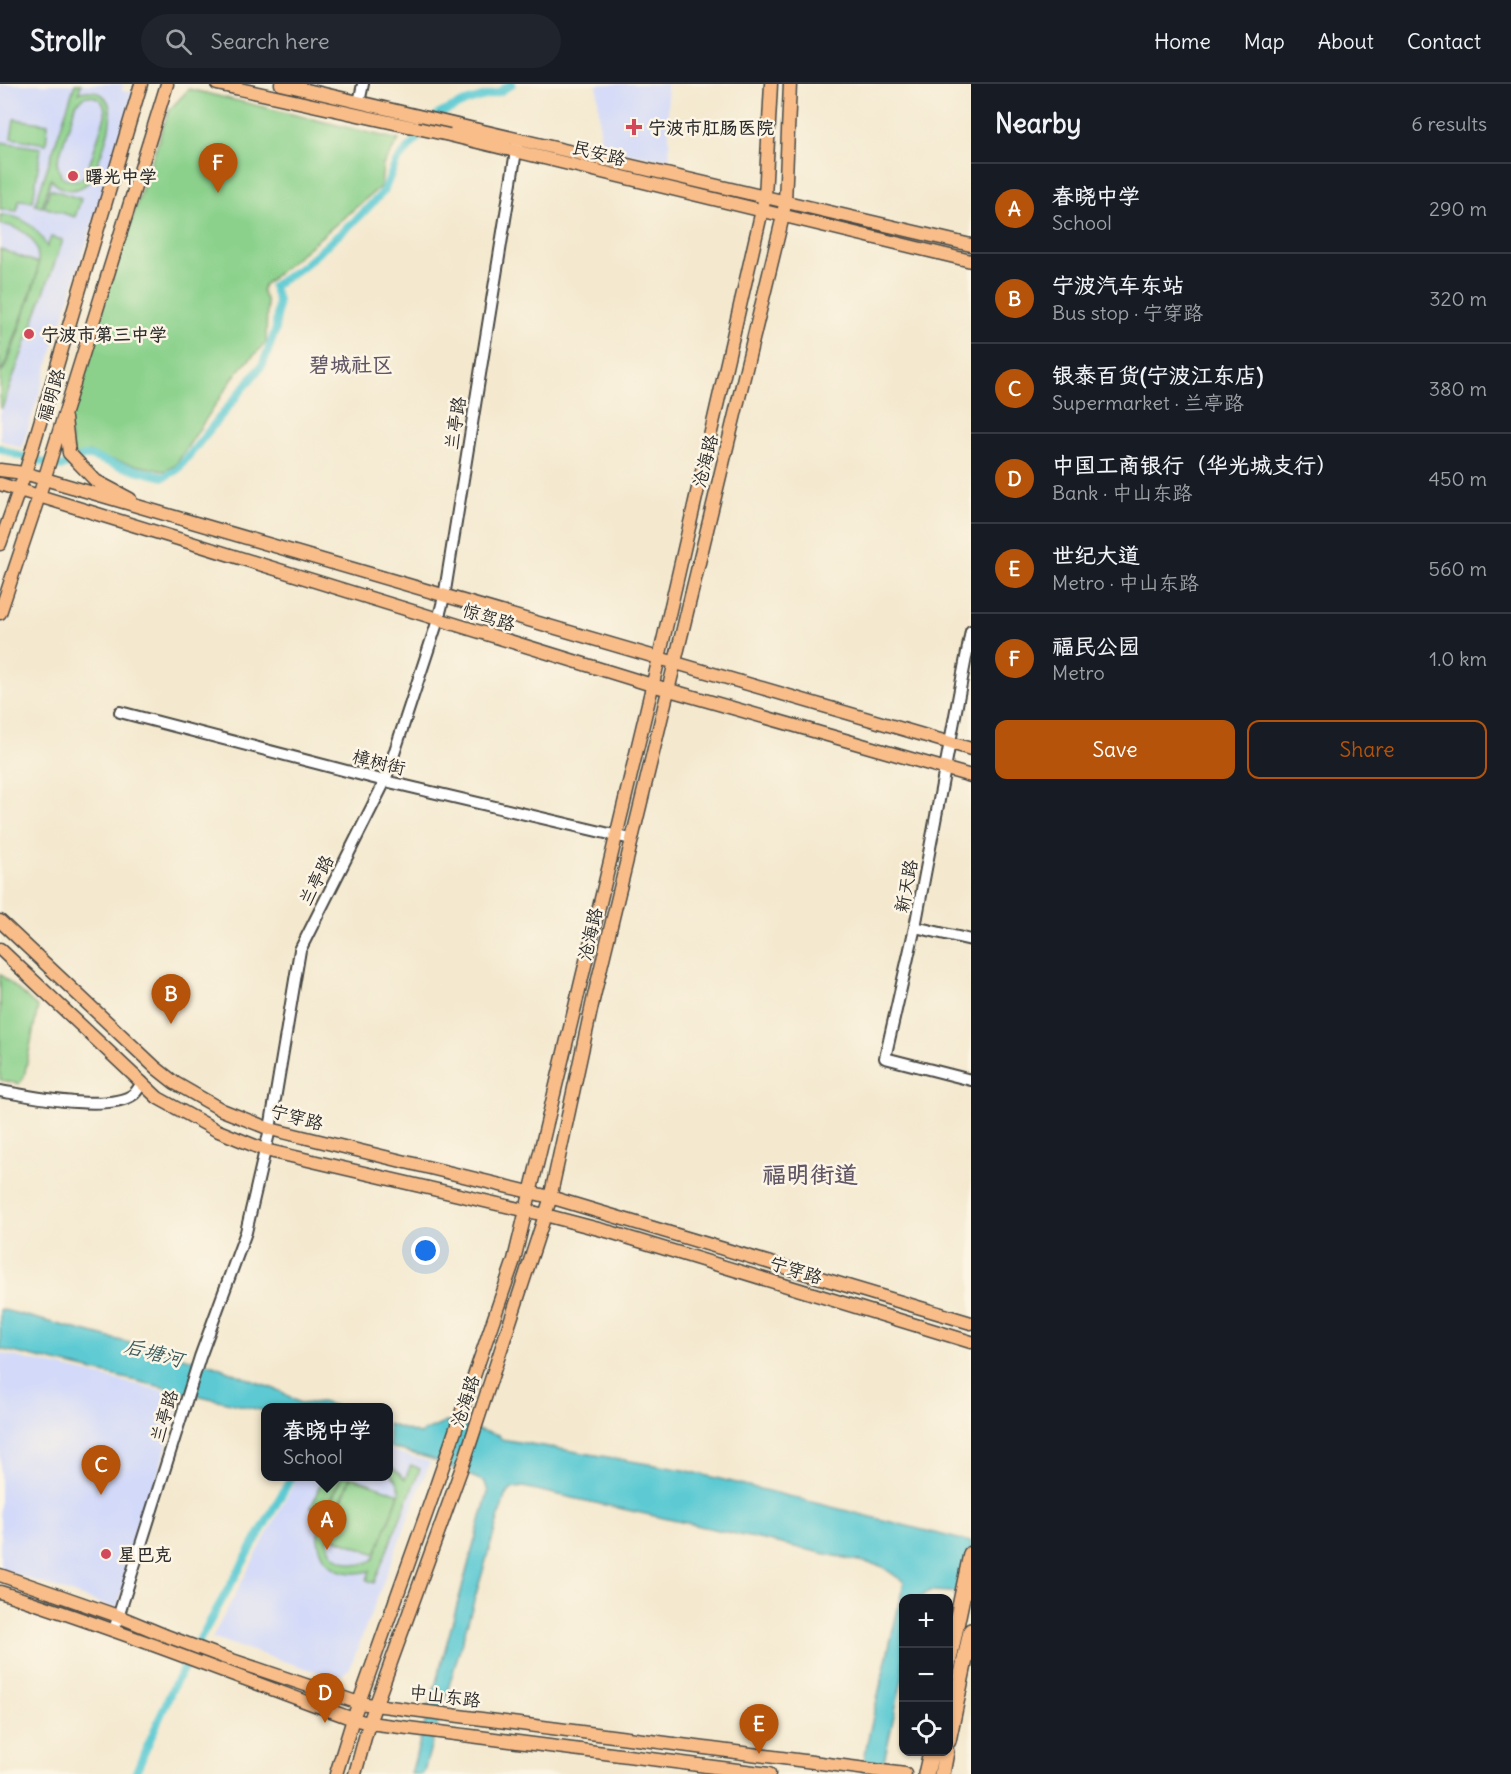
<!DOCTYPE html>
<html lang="en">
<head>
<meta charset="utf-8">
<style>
  :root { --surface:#171b24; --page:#20242c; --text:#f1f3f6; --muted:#9ea1a6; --line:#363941; --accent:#b45309 }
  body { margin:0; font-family:Delius,"LXGW WenKai TC",sans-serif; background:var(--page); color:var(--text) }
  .controls { position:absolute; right:18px; bottom:18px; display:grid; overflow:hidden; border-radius:12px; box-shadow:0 2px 4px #0004 }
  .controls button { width:54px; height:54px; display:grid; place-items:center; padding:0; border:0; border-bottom:2px solid var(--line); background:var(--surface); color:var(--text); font:30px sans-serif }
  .you { position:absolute; left:426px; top:1167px; width:21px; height:21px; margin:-15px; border:4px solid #fff; border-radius:50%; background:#1a73e8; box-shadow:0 0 0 9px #1a73e833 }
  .badge { display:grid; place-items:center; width:39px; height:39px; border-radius:50%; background:var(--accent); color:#fff; font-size:20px; font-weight:700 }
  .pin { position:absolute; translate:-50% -50px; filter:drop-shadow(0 2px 3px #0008) }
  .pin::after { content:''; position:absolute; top:32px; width:21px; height:18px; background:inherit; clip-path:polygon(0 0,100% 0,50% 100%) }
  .popup { position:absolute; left:261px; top:1319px; width:132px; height:78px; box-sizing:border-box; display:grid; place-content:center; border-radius:12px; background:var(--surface); filter:drop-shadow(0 2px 4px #0005); font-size:20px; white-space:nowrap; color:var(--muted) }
  .popup b { font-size:22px; color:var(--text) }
  .popup::after { content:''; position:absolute; left:50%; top:100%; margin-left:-12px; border:12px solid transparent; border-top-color:var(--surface) }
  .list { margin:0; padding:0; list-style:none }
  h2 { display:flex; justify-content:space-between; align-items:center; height:78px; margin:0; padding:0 24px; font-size:26px }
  h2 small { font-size:20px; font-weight:400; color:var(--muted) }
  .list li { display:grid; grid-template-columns:39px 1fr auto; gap:18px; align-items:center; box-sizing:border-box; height:90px; padding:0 24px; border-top:2px solid var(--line) }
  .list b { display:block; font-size:22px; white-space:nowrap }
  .list p { margin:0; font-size:20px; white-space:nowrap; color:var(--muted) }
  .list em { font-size:20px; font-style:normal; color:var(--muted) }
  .actions { display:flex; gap:12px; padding:18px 24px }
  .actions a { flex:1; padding:14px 0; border:2px solid var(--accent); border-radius:12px; text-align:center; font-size:21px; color:var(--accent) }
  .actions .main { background:var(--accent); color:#fff }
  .icon { flex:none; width:33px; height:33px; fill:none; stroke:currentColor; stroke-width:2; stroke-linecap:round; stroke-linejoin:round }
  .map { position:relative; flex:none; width:971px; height:1690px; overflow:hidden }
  header { display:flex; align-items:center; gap:36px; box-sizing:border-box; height:84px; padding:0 30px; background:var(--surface); border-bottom:2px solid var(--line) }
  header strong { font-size:28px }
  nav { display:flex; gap:33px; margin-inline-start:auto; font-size:21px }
  .search { width:420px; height:54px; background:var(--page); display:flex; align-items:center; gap:15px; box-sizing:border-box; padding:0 21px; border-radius:33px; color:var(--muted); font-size:22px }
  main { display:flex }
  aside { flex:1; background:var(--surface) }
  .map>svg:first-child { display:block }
  .built { fill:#d2d9f9 }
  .green { fill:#8bd18c; stroke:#5b7e5c; stroke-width:1.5; fill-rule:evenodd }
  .water { fill:#5dcad3; stroke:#447a7f; stroke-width:1.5 }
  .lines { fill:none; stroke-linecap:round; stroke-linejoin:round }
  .canal { stroke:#5dcad3; stroke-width:8 }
  .minor-casing { stroke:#494844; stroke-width:14 }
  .major-casing { stroke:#494844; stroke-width:15 }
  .highway-casing { stroke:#494844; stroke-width:18 }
  .minor { stroke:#fff; stroke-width:10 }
  .major { stroke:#f8bd89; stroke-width:12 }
  .highway { stroke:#f8bd89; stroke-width:15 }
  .major-bridge-casing { stroke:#494844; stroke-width:15; stroke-linecap:butt }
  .major-bridge { stroke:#f8bd89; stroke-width:12 }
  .poi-dot { fill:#d1495b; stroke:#fcf5e5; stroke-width:2 }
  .labels { text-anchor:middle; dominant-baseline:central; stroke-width:5; stroke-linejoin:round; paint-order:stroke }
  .poi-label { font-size:18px; font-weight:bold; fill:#2b2b2b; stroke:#fcf5e5; text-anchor:start }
  .street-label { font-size:18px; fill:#2b2b2b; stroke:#fcf5e5 }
  .water-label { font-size:20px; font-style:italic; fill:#3a5b5d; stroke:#fcf5e5 }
  .quarter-label { font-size:21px; font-weight:bold; fill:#605666; stroke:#fcf5e5 }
  .district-label { font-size:24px; font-weight:bold; fill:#605666; stroke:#fcf5e5 }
</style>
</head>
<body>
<header>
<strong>Strollr</strong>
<div class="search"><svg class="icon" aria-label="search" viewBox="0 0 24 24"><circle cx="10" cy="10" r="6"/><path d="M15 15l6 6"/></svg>Search here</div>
<nav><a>Home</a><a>Map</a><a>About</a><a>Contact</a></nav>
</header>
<main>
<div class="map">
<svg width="971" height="1690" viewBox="0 0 971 1690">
  <rect width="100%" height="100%" fill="#fcf5e5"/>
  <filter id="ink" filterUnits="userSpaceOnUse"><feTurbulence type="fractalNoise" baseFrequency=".0167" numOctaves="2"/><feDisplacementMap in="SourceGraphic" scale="12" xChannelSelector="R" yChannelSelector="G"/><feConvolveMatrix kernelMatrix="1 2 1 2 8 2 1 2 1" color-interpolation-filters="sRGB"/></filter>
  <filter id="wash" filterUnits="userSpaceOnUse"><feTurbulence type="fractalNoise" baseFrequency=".008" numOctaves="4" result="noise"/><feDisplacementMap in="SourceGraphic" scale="24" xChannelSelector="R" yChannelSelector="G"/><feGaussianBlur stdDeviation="1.35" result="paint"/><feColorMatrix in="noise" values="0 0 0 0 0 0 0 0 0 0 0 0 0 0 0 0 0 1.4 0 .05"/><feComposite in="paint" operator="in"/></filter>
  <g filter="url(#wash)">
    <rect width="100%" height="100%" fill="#f4e9cf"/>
    <path class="built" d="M0 0H123L122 7 134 8 22 364 0 356Z
      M597 0H667L670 76 601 64Z
      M0 1269 182 1311 117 1525 0 1485Z
      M389 1366 430 1378 350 1584 342 1591 330 1592 212 1554 297 1393 388 1392Z"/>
    <path class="green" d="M75 0H81L79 9C86 6 95 6 101 10 124 24 99 74 92 94 81 109 62 110 51 95L42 123 35 121ZM86 12C99 11 106 19 105 32L86 91C79 98 69 98 61 92L57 79 76 20Z
      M189 5 399 56 383 81 381 102 264 201 262 207 267 218 266 259 237 288 175 382 164 387 103 374 89 368 74 372 66 328 169 26Z
      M14 35 48 40 46 60 11 54Z
      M0 58 41 64 33 117 19 116 17 127 0 125Z
      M50 105 81 115 75 133 44 123Z
      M0 131C23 131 37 143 47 163L51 153 63 156 2 324H0V290L7 281C13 264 19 246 25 228 38 192 55 148 0 140Z
      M0 165 38 179 37 191 5 281 0 287Z
      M0 890 38 923 24 993 19 1000 0 996Z
      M389 1380 405 1395 411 1381 420 1385 374 1499 367 1496 370 1487C348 1492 328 1488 320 1464 319 1460 317 1455 318 1450 322 1432 335 1410 342 1393H350C346 1404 341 1416 336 1428 329 1448 319 1469 347 1478 356 1482 365 1481 374 1475L400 1408 397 1397 389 1388Z
      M323 1393H340L325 1430 311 1424Z
      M351 1393 399 1410 376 1470 328 1452Z"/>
    <path class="water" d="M0 1225 213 1281 282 1308 301 1320 321 1318 339 1323 266 1324 265 1327 0 1265Z
      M446 1338 499 1351 501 1355 684 1386 971 1458V1513L952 1508 929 1507 920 1514H904L903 1592 881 1690H862L867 1659 904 1498 881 1482 523 1403 512 1405 505 1412 423 1690H411L488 1408 485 1398 432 1375 389 1363 388 1340 419 1350Z"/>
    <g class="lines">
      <path class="canal" d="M0 364 17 371 61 383 83 372H90L116 381 164 393 177 386 263 280 276 245 278 216 273 202 303 182 359 133 384 107 396 78 439 30 465 18 499 8 512 0
        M135 1690 174 1601 292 1392"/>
    </g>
  </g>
  <g filter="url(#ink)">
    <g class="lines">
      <g class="minor-casing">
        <path id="minor" d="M359 18 363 0
          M971 547 915 843 885 974 971 996
          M120 628 385 697 631 755
          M915 843 971 856
          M0 1007C29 1012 109 1029 134 1010 137 1007 140 1002 142 998
          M114 1546 200 1273 246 1148 270 1045 300 866 385 697 438 536 444 513 517 61"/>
      </g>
      <g class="major-casing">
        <path id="major" d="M217 0 417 44
          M281 0 971 161
          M449 51 971 177
          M65 334 69 369 96 397 130 415
          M0 386 24 389 971 665
          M0 400 652 601 971 692
          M0 460 25 389 141 0
          M0 529 39 412 167 0
          M0 837 156 984 175 999 222 1026 270 1045 550 1113 971 1239
          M0 865 158 1014 216 1046 265 1066 545 1131 610 1148 971 1258
          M0 1491 118 1532 164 1551
          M0 1508C119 1546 235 1592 353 1635L369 1639 769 1690
          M223 1573 359 1619 905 1690
          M336 1690 353 1635 434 1408 514 1176 659 574 765 113 771 0
          M355 1690 369 1639 466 1372 549 1119 594 912 783 132 785 118 790 0"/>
      </g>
      <g class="highway-casing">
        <path id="highway" d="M948 1580 971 1470
          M948 1657 971 1547
          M926 1690 931 1668
          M942 1690 946 1668"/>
      </g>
      <use href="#minor" class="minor"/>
      <use href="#major" class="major"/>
      <use href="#highway" class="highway"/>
      <g class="major-bridge-casing">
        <path id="major-bridge" d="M417 44 449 51
          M164 1551 223 1573"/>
      </g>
      <use href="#major-bridge" class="major-bridge"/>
    </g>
  </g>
  <g class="poi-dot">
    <path d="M631 34h6v6h6v6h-6v6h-6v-6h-6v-6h6z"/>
    <circle cx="73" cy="92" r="6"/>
    <circle cx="29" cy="250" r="6"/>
    <circle cx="106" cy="1470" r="6"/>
  </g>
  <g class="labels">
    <g class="poi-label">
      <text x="648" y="43">宁波市肛肠医院</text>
      <text x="85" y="92">曙光中学</text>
      <text x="41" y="250">宁波市第三中学</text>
      <text x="118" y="1470">星巴克</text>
    </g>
    <g class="street-label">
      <text transform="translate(599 69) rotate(14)">民安路</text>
      <text transform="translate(51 311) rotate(-73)">福明路</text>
      <text transform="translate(455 339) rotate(-81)">兰亭路</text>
      <text transform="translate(705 377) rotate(-76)">沧海路</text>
      <text transform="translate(489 533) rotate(17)">惊驾路</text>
      <text transform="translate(379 678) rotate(14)">樟树街</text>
      <text transform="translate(316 796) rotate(-63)">兰亭路</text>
      <text transform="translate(906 802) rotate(-79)">新天路</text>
      <text transform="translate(590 850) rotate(-77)">沧海路</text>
      <text transform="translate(297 1033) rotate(15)">宁穿路</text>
      <text transform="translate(796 1186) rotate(17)">宁穿路</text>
      <text transform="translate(465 1317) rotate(-72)">沧海路</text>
      <text transform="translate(164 1332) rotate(-73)">兰亭路</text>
      <text transform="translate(445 1612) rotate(7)">中山东路</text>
    </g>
    <g class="water-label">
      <text transform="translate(154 1268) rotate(15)">后塘河</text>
    </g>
    <g class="quarter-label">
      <text x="351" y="280">碧城社区</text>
    </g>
    <g class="district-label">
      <text x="810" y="1090">福明街道</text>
    </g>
  </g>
</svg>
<div class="controls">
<button>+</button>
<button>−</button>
<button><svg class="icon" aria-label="locate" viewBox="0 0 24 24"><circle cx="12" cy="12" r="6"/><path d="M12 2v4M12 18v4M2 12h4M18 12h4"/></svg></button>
</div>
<div class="you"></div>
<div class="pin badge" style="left:327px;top:1466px">A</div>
<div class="popup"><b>春晓中学</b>School</div>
<div class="pin badge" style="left:171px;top:940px">B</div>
<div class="pin badge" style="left:101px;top:1411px">C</div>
<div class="pin badge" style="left:325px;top:1639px">D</div>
<div class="pin badge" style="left:759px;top:1670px">E</div>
<div class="pin badge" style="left:218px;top:109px">F</div>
</div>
<aside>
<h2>Nearby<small>6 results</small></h2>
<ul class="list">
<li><span class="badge">A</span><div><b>春晓中学</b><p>School</p></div><em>290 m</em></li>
<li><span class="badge">B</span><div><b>宁波汽车东站</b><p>Bus stop · 宁穿路</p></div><em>320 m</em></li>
<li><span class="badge">C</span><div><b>银泰百货(宁波江东店)</b><p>Supermarket · 兰亭路</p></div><em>380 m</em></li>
<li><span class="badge">D</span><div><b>中国工商银行（华光城支行）</b><p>Bank · 中山东路</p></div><em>450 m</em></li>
<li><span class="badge">E</span><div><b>世纪大道</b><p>Metro · 中山东路</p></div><em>560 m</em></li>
<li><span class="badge">F</span><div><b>福民公园</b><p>Metro</p></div><em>1.0 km</em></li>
</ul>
<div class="actions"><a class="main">Save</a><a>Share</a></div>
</aside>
</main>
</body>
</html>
